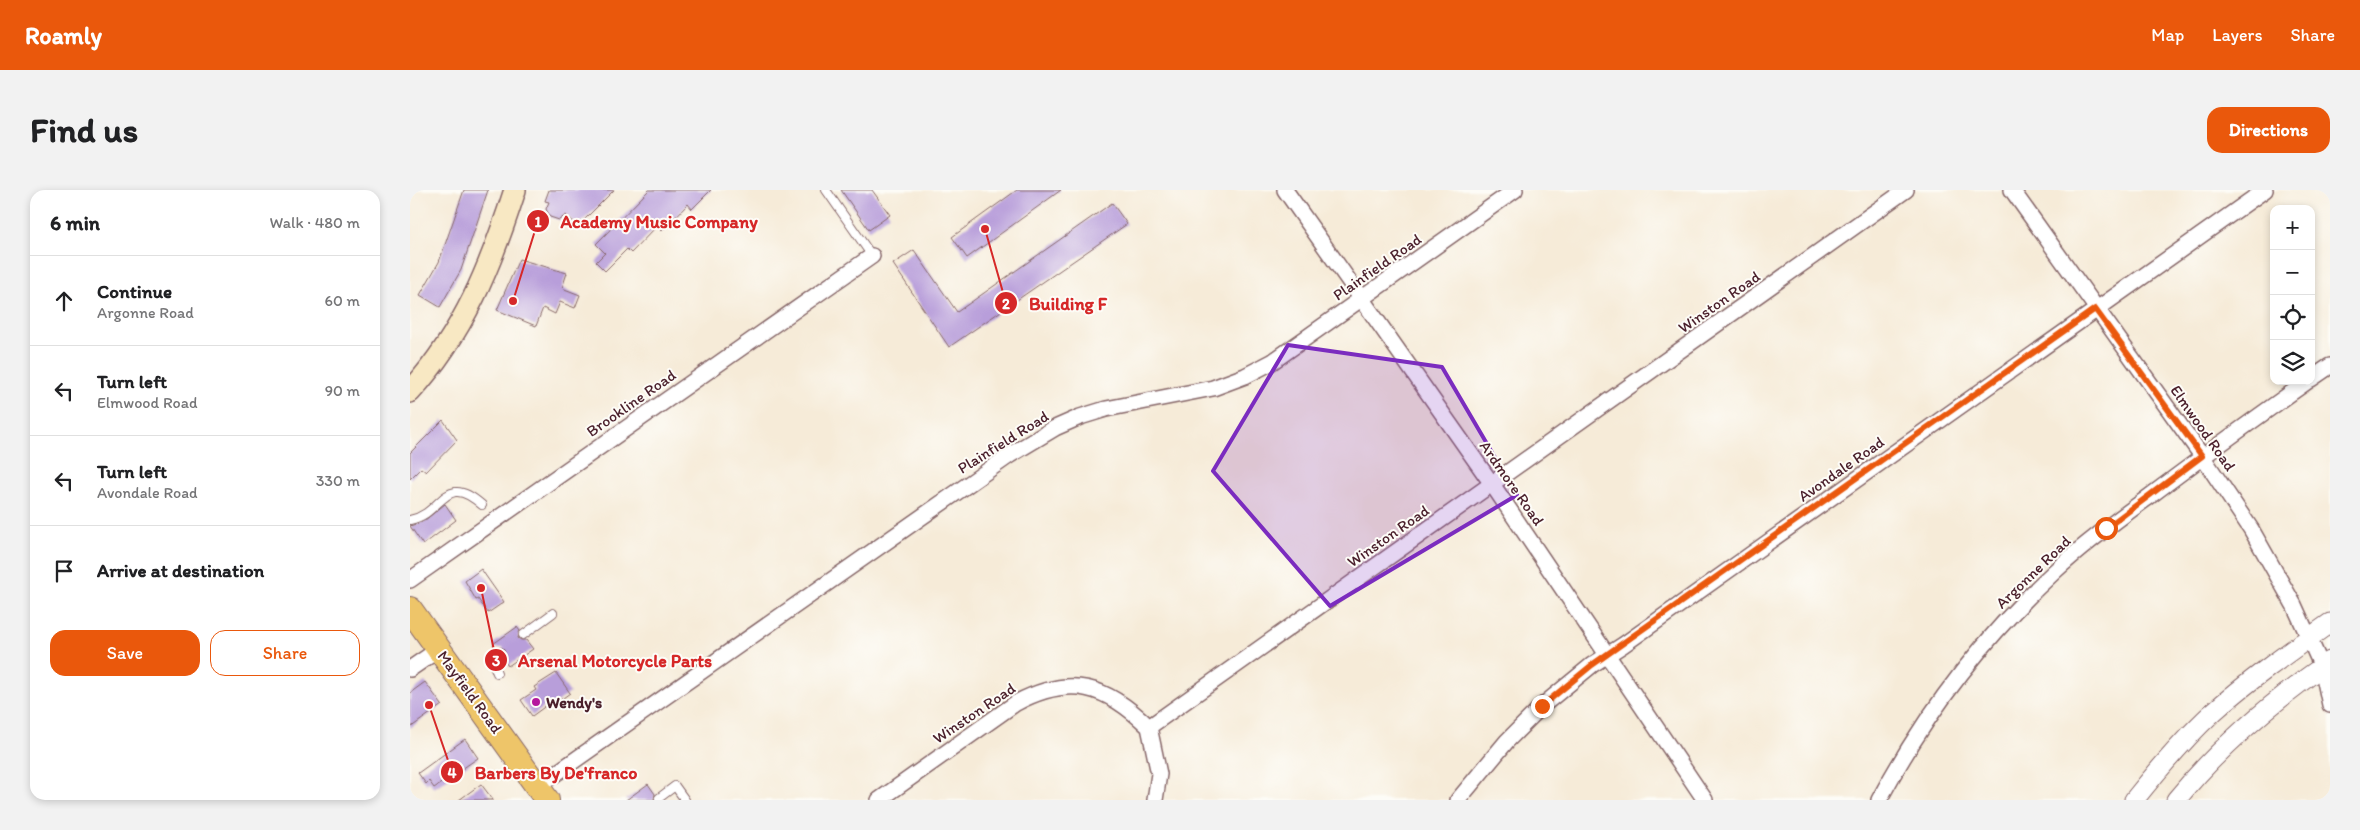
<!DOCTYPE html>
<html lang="en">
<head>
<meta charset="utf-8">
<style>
  :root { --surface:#fff; --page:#f2f2f2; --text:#202124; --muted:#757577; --line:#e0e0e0; --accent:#ea580c }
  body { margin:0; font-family:Itim,sans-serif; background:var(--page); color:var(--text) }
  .controls { position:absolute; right:15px; top:15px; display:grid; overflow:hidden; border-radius:10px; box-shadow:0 2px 8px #0003 }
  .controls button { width:45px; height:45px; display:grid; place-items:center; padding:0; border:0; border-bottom:1px solid var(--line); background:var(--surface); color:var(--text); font:25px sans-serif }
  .stop { position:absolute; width:15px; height:15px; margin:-11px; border:4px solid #ea580c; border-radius:50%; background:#fff }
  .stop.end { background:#ea580c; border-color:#fff; box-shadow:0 1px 5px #0008 }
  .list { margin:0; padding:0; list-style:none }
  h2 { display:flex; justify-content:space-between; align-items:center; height:65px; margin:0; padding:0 20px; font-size:21px }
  h2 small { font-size:16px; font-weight:400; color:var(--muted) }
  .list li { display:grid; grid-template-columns:32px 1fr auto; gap:15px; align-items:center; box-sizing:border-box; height:90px; padding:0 20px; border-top:1px solid var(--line) }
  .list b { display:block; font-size:19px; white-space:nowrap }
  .list p { margin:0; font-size:16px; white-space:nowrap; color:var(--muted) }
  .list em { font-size:16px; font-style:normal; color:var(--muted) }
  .actions { display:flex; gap:10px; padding:15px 20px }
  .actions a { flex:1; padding:11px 0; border:1px solid var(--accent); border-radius:15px; text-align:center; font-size:18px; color:var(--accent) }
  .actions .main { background:var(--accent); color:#fff }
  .icon { flex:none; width:28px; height:28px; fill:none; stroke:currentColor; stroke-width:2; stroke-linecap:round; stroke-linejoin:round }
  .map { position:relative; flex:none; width:1920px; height:610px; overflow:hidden; border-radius:15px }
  header { display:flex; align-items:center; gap:30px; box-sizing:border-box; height:70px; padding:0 25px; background:var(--accent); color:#fff }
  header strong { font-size:24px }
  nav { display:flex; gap:28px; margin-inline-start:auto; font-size:18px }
  .intro { display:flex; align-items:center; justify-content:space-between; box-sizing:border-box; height:120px; padding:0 30px }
  h1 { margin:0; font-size:35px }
  .button { padding:12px 22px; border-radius:15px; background:var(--accent); color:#fff; font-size:18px; font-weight:700 }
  main { display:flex; gap:30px; padding:0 30px }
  aside { flex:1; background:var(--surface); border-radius:15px; box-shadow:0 2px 8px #0003 }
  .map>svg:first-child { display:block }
  .building { fill:#b89eda }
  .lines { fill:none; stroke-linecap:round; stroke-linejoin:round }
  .service-casing { stroke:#866668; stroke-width:10 }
  .minor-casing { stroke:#866668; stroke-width:18 }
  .tertiary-casing { stroke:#866668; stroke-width:21 }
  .secondary-casing { stroke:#866668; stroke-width:24 }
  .primary-casing { stroke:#866668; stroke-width:26 }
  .service { stroke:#fff; stroke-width:8 }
  .minor { stroke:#fff; stroke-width:15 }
  .tertiary { stroke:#fff; stroke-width:19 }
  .secondary { stroke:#f8e8c3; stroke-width:21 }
  .primary { stroke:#eec569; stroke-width:24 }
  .route { stroke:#ea580c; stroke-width:6 }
  .marked { fill:#7b2cbf; fill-opacity:0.2; stroke:#7b2cbf; stroke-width:4; stroke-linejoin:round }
  .poi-dot { fill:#b5179e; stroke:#fdfcf7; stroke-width:2 }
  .labels { text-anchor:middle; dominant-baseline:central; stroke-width:4; stroke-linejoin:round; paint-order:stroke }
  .street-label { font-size:16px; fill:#4a1f2b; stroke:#fdfcf7 }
  .poi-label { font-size:16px; font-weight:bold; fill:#4a1f2b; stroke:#fdfcf7; text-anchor:start }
  .leader { fill:none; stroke:#d62828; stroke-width:2 }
  .callout-dot { fill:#d62828; stroke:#fdfcf7; stroke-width:2 }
  .mark-label { font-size:15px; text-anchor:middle; font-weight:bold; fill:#fff }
  .callout-label { font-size:18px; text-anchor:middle; font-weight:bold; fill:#d62828; stroke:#fdfcf7; stroke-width:4; stroke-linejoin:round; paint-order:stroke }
</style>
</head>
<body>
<header>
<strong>Roamly</strong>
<nav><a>Map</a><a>Layers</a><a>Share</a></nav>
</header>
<div class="intro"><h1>Find us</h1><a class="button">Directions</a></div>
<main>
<aside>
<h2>6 min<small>Walk · 480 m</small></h2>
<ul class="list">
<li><svg class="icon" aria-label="ahead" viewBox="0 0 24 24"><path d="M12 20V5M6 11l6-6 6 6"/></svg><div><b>Continue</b><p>Argonne Road</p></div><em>60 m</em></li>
<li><svg class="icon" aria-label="left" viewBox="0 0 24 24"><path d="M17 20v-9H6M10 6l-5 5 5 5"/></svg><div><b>Turn left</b><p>Elmwood Road</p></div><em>90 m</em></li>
<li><svg class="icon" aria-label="left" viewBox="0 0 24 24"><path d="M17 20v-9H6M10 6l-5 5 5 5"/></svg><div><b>Turn left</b><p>Avondale Road</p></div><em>330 m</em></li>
<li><svg class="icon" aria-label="arrive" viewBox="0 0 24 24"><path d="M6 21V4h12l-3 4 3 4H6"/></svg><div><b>Arrive at destination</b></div></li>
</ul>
<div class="actions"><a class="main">Save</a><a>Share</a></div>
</aside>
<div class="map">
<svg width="1920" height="610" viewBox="0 0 1920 610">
  <rect width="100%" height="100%" fill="#fdfcf7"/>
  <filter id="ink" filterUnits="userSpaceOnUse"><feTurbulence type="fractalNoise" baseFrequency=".02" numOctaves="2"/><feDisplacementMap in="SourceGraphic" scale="10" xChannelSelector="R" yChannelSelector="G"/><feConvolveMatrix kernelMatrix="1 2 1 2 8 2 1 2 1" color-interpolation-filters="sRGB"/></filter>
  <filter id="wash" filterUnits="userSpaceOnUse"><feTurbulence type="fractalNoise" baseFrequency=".0096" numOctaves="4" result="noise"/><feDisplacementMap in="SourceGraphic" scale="20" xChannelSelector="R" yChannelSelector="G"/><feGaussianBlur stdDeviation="1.12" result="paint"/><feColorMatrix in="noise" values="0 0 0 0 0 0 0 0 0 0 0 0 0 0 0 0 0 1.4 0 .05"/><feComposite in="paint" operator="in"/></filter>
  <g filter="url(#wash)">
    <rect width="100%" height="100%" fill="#f6ebd8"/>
    <g id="blocks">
      <path class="building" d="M54 0H78L51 80 30 117 10 105 29 72Z
        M139 0H204L168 36 156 25 149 30 140 27 136 19 139 12 135 11Z
        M239 0H301L282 19 278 14 252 41 247 36 221 63 217 59 195 81 186 72 195 63 186 54Z
        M431 0H462L480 25 459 40Z
        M607 0H651L557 68 542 47Z
        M702 13 717 34 539 157 483 74 504 60 547 122Z
        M109 69 157 83 152 98 170 105 165 118 150 112 145 124 133 118 126 136 87 120Z
        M33 230 47 250 16 282 11 278 0 289V263Z
        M35 314 46 330 13 355 0 336 14 331Z
        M71 379 94 412 78 423 68 409 66 410 55 391Z
        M107 437 110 441 108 448 111 450H116L123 459 98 476 92 467 95 463 93 458H85L83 454Z
        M146 483 160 503 139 518 137 515 122 526 111 510 126 500 124 497Z
        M15 492 32 515 0 538V503Z
        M55 549 68 568 24 598 19 591 16 594 8 583Z
        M71 594 83 610H49Z
        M238 594 245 604 244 610H216Z"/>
    </g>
  </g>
  <g filter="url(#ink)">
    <use href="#blocks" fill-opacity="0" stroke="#866668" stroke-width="1"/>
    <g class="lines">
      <g class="service-casing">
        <path id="service" d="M416 0 462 66
          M0 330C34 323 34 281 72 315
          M113 445 143 423
          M87 483 82 470 89 462
          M249 608 265 596 275 610"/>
      </g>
      <g class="minor-casing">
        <path id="minor" d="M875 0 1082 294 1295 610
          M1602 0 1792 266 1841 339 1884 415 1899 448 1912 477 1920 515
          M1901 189 1920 176
          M0 390 462 66
          M0 479 29 459
          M739 537 749 584 745 610
          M128 596 600 265 645 238 670 227 696 219 803 198 835 186 862 172 1105 0
          M469 610 606 513C661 484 696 495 739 537L1496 0
          M1048 610 1097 551 1132 516 1182 475 1213 455 1855 0
          M1469 610C1514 526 1574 447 1644 382 1672 356 1704 332 1736 309 1789 269 1843 230 1898 191"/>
      </g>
      <g class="tertiary-casing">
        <path id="tertiary" d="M1724 610C1748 580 1773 550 1801 524 1838 491 1879 462 1920 433
          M1766 610C1810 556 1863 511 1920 471"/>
      </g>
      <g class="secondary-casing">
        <path id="secondary" d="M0 202C54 143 81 75 105 0"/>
      </g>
      <g class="primary-casing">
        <path id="primary" d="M0 419 137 610"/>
      </g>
      <use href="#service" class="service"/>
      <use href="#minor" class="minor"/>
      <use href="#tertiary" class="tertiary"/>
      <use href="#secondary" class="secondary"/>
      <use href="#primary" class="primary"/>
    </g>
  </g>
  <g class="lines" filter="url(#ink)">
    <path class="route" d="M1132 516 1182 475 1685 119 1792 266 1696 338"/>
  </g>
  <path class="marked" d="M878 155 1032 177 1107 305 920 416 803 281Z"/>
  <circle class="poi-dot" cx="126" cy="512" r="5"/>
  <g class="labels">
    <g class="street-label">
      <text transform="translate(967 77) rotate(-35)">Plainfield Road</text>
      <text transform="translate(1309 112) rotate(-35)">Winston Road</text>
      <text transform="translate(221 213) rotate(-35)">Brookline Road</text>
      <text transform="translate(1793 238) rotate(55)">Elmwood Road</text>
      <text transform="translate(593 252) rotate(-32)">Plainfield Road</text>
      <text transform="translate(1431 279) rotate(-35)">Avondale Road</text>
      <text transform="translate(1102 293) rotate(55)">Ardmore Road</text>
      <text transform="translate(978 346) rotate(-35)">Winston Road</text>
      <text transform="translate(1623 382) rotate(-44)">Argonne Road</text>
      <text transform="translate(60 502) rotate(54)">Mayfield Road</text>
      <text transform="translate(564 523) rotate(-34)">Winston Road</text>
    </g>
    <g class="poi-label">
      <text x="136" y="512">Wendy's</text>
    </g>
  </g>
  <path class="leader" d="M103 111L128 31M575 39L596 113M71 398L86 470M19 515L42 582"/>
  <g class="callout-dot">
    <circle cx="103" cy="111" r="5"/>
    <circle cx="575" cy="39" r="5"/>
    <circle cx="71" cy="398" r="5"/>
    <circle cx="19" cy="515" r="5"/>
    <circle cx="128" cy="31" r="12"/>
    <circle cx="596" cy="113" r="12"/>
    <circle cx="86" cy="470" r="12"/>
    <circle cx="42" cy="582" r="12"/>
  </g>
  <g class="mark-label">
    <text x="128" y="37">1</text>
    <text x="596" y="119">2</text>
    <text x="86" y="476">3</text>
    <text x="42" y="588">4</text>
  </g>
  <g class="callout-label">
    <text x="249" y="38">Academy Music Company</text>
    <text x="658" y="120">Building F</text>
    <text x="205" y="477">Arsenal Motorcycle Parts</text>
    <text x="146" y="589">Barbers By De'franco</text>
  </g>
</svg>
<div class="controls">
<button>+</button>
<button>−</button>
<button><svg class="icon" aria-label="locate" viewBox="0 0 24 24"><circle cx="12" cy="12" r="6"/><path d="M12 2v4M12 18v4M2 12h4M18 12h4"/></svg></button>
<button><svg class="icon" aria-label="layers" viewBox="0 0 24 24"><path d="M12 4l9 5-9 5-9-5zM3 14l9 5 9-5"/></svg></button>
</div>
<div class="stop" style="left:1696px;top:338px"></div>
<div class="stop end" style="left:1132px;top:516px"></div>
</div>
</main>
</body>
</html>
